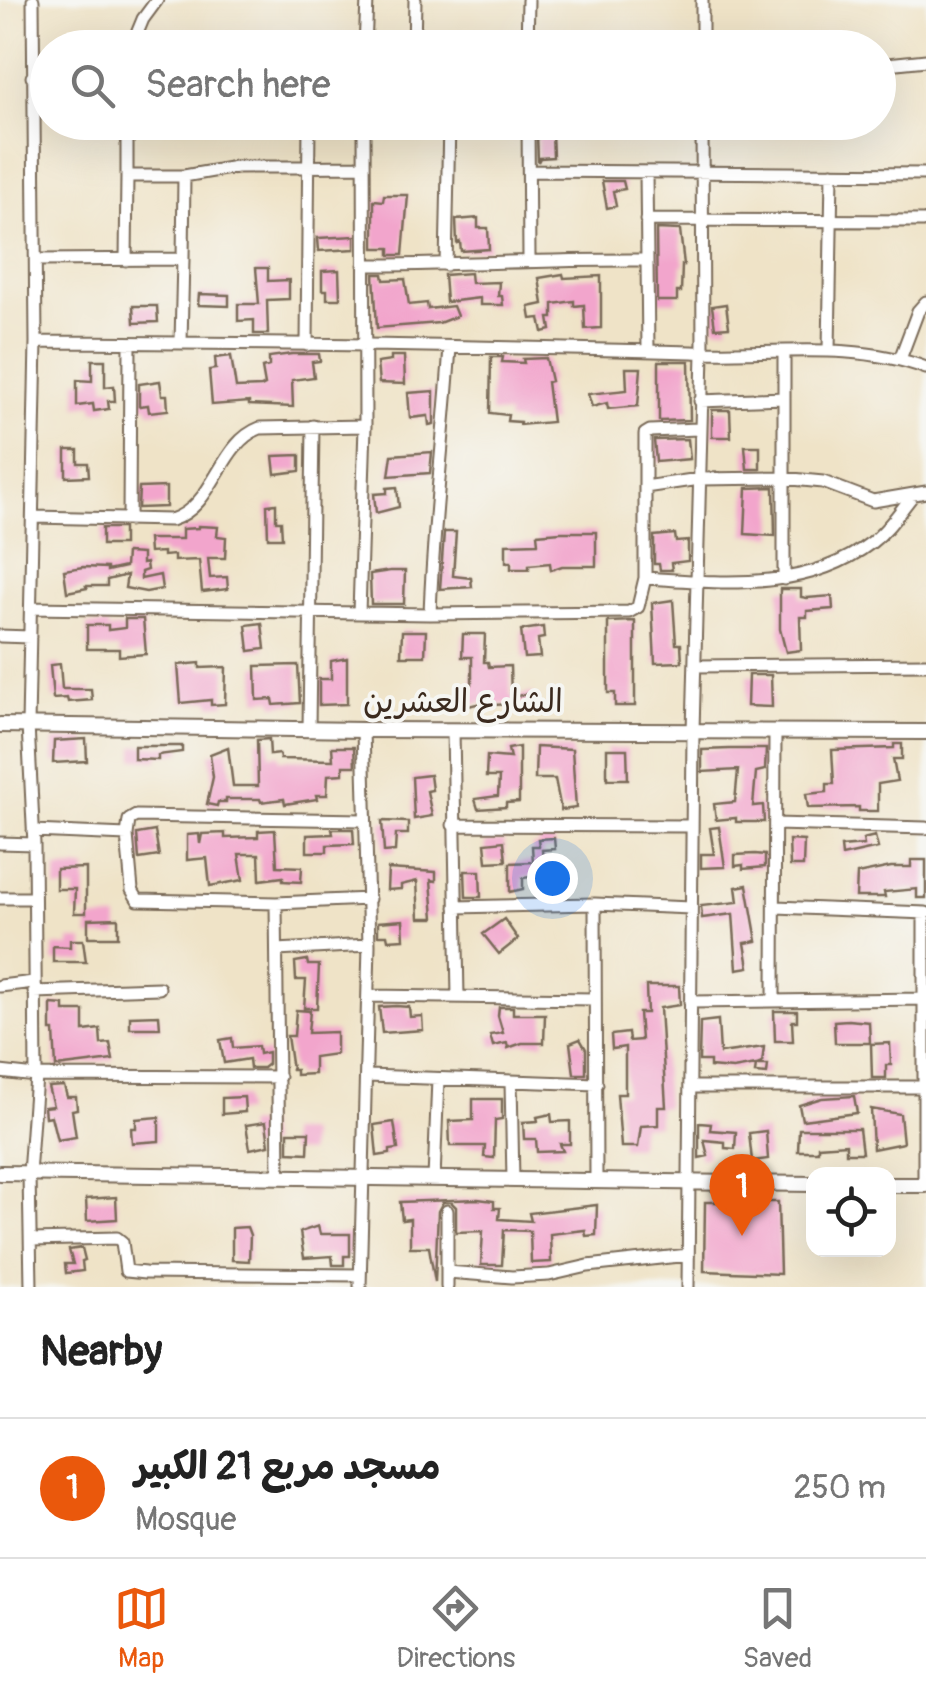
<!DOCTYPE html>
<html lang="en">
<head>
<meta charset="utf-8">
<style>
  :root { --surface:#fff; --page:#f6f6f6; --text:#222; --muted:#767676; --line:#e0e0e0; --accent:#ea580c }
  body { margin:0; font-family:Pangolin,"Playpen Sans Arabic",sans-serif; background:var(--page); color:var(--text) }
  .controls { position:absolute; right:30px; bottom:30px; display:grid; overflow:hidden; border-radius:20px; box-shadow:0 10px 40px #0002 }
  .controls button { width:90px; height:90px; display:grid; place-items:center; padding:0; border:0; border-bottom:2px solid var(--line); background:var(--surface); color:var(--text); font:50px sans-serif }
  .you { position:absolute; left:552px; top:878px; width:35px; height:35px; margin:-25px; border:8px solid #fff; border-radius:50%; background:#1a73e8; box-shadow:0 0 0 15px #1a73e833 }
  .badge { display:grid; place-items:center; width:65px; height:65px; border-radius:50%; background:var(--accent); color:#fff; font-size:32px; font-weight:700 }
  .pin { position:absolute; translate:-50% -82px; filter:drop-shadow(0 2px 5px #0008) }
  .pin::after { content:''; position:absolute; top:52px; width:35px; height:30px; background:inherit; clip-path:polygon(0 0,100% 0,50% 100%) }
  .list { margin:0; padding:0; list-style:none }
  h2 { display:flex; justify-content:space-between; align-items:center; height:130px; margin:0; padding:0 40px; font-size:42px }
  h2 small { font-size:32px; font-weight:400; color:var(--muted) }
  .list li { display:grid; grid-template-columns:65px 1fr auto; gap:30px; align-items:center; box-sizing:border-box; height:140px; padding:0 40px; border-top:2px solid var(--line) }
  .list b { display:block; font-size:38px; white-space:nowrap }
  .list p { margin:0; font-size:32px; white-space:nowrap; color:var(--muted) }
  .list em { font-size:32px; font-style:normal; color:var(--muted) }
  .icon { flex:none; width:55px; height:55px; fill:none; stroke:currentColor; stroke-width:2; stroke-linecap:round; stroke-linejoin:round }
  .map { position:relative; flex:none; width:926px; height:1287px; overflow:hidden }
  .search { position:absolute; background:var(--surface); box-shadow:0 10px 40px #0002; left:30px; right:30px; top:30px; height:110px; display:flex; align-items:center; gap:25px; box-sizing:border-box; padding:0 35px; border-radius:55px; color:var(--muted); font-size:38px }
  .sheet { height:270px; background:var(--surface) }
  nav { display:flex; justify-content:space-around; align-items:center; box-sizing:border-box; height:140px; border-top:2px solid var(--line); background:var(--surface); font-size:28px; color:var(--muted) }
  nav a { display:grid; justify-items:center; gap:5px }
  nav .on { color:var(--accent) }
  .map>svg:first-child { display:block }
  .building { fill:#f2a5cc }
  .lines { fill:none; stroke-linecap:round; stroke-linejoin:round }
  .minor-casing { stroke:#7a6b59; stroke-width:15 }
  .tertiary-casing { stroke:#7a6b59; stroke-width:18 }
  .minor { stroke:#fff; stroke-width:11 }
  .tertiary { stroke:#fff; stroke-width:14 }
  .labels { text-anchor:middle; dominant-baseline:central; stroke-width:8; stroke-linejoin:round; paint-order:stroke }
  .street-label { font-size:32px; fill:#3b2a1e; stroke:#f6f6f2 }
</style>
</head>
<body>
<div class="map">
<svg width="926" height="1287" viewBox="0 0 926 1287">
  <rect width="100%" height="100%" fill="#f6f6f2"/>
  <filter id="ink" filterUnits="userSpaceOnUse"><feTurbulence type="fractalNoise" baseFrequency=".01" numOctaves="2"/><feDisplacementMap in="SourceGraphic" scale="20" xChannelSelector="R" yChannelSelector="G"/><feConvolveMatrix kernelMatrix="1 2 1 2 8 2 1 2 1" color-interpolation-filters="sRGB"/></filter>
  <filter id="wash" filterUnits="userSpaceOnUse"><feTurbulence type="fractalNoise" baseFrequency=".0048" numOctaves="4" result="noise"/><feDisplacementMap in="SourceGraphic" scale="40" xChannelSelector="R" yChannelSelector="G"/><feGaussianBlur stdDeviation="2.25" result="paint"/><feColorMatrix in="noise" values="0 0 0 0 0 0 0 0 0 0 0 0 0 0 0 0 0 1.4 0 .05"/><feComposite in="paint" operator="in"/></filter>
  <g filter="url(#wash)">
    <rect width="100%" height="100%" fill="#efe3c7"/>
    <g id="blocks">
      <path class="building" d="M552 132 553 157 540 158 538 162 537 133Z
        M602 181H623L625 189 613 191 616 206 607 208Z
        M384 195H408L403 255H390V248H374V200L383 201Z
        M478 218V228H488L489 249 461 251 460 242 457 243 456 220Z
        M656 229 680 230 684 265H682L681 292H677V301H657Z
        M355 236V249L319 251 318 238Z
        M256 268H268V281L289 280V299L267 300 268 334H254V320L238 321V304H259Z
        M339 270 340 299H327V290H322V271Z
        M470 273 471 283 499 282 498 296H502L503 305H480V298L446 302 444 275Z
        M374 274H383L384 280 405 279 409 305 427 303 428 309 453 306 457 316 439 323 377 328Z
        M563 274 564 278 601 276V328L585 329 584 305 574 306V301L553 304V318H549L551 330 543 332 540 318 531 319 529 307 543 304 539 278Z
        M199 294 229 295V306L198 305Z
        M726 304 729 327 715 328 712 306Z
        M133 306H157L158 322 134 323Z
        M292 354H319L320 361 312 362 314 377 292 380 293 407 249 405V402L212 405 209 370 216 369 215 358 231 356 236 388 261 387 265 385 262 368 269 366V357Z
        M391 356H404L405 384 379 383 377 363 391 361Z
        M491 357H503L502 362 524 363 523 359 546 358 551 381 547 382 552 422 520 425V422L507 421 508 415 490 413Z
        M92 360H105V387L114 386 115 401H108L109 409 94 411 93 404 77 406V380L92 381Z
        M659 361H689L690 420 659 421Z
        M626 368H641L638 406 608 409 607 403 592 407 588 394 627 390Z
        M160 381 162 395H167L168 410 149 412 148 405 139 406V384Z
        M434 391V424L429 425 428 416 410 418 408 393Z
        M712 410H730L731 437H712Z
        M688 439 690 459 656 462 654 440Z
        M745 446H760V469H747Z
        M66 450H78V463H88L89 476 66 477Z
        M432 452 430 473 389 476 392 455Z
        M300 455V471L275 474 273 456Z
        M166 487V507L138 508 139 488Z
        M397 487 399 507 376 513 374 494 387 493V488Z
        M774 487 775 536 745 534 747 488Z
        M276 504V521H281L282 538H268L267 505Z
        M198 526 218 527 217 536 226 537 225 558H208L210 578 227 577 228 589 202 592 199 560 174 561V555L163 556V552L149 553 148 539H182V529L198 528Z
        M102 528H123V545H102Z
        M444 532H456L453 576 471 578 472 587 440 589Z
        M561 532H596V566H562L551 570 550 563 529 565V569H511V562H506V544L538 543 537 534Z
        M675 534 676 542 688 541V561L671 563 672 570H660L659 564H654V536Z
        M126 553 142 554V564L146 563 147 570 141 572V579L160 575 162 589 146 592 125 588 127 575 107 580V586H86L87 588 67 592 64 570 83 567 107 568V571L125 567Z
        M390 571H405L404 604H371L370 574Z
        M780 589H801V597L807 598 832 596 833 609 807 611V617H800L801 650 786 652 780 629Z
        M673 600 676 644H681L682 662 655 663 652 603Z
        M125 619H143L146 654 119 656V649H87V625H108V630L125 628Z
        M635 621V706H615V693H608V622Z
        M262 623 265 649 249 651 246 625Z
        M543 627 544 638 538 639 540 657 524 658 521 630Z
        M402 631H426L425 656H401Z
        M463 634H485L484 662H488L489 667 510 666 511 697 533 693 535 703 492 705V700L465 707 461 688 472 684V657H462Z
        M347 658V704L319 705V679H331V661Z
        M200 663V668L226 667 225 704 211 705V700L181 703 178 665Z
        M60 664 62 689H91L92 700 68 702 67 698 53 699 50 665Z
        M298 665 300 703 274 705 273 699 257 700 256 666Z
        M748 675H771L772 707 747 706Z
        M86 739 87 761 53 763 54 741Z
        M269 739 270 755 279 754 280 759 333 760 332 747H354L355 766H343V774L328 775 327 795H316L317 799 285 804 284 799 261 802 260 799H226V802H218L217 806 207 804 213 777 210 754 228 747 233 786H258L257 740Z
        M894 744H902V759H893L897 781 878 784V811H859V807L808 808 806 794 827 792V784H834L832 750 894 748Z
        M134 746H182V752L158 755V760L134 759Z
        M519 747V802L506 803V807L478 809 475 799 498 796 499 777H486L487 756 510 758 508 749Z
        M536 747 572 749 576 808 561 810 555 779H535Z
        M607 749H627L628 779H607Z
        M730 749H766L765 770 756 772 753 806 763 805 764 822H736V818L716 820 714 804 735 802 738 770 702 772V750Z
        M430 775 432 790 427 791 432 816 414 819 412 777Z
        M382 821 408 822V834H396L395 851 384 852Z
        M719 827 725 867 701 868V854H714L710 828Z
        M332 829H353L354 844 327 845V852H307V835L333 834Z
        M275 830 277 866 302 867 301 882 283 881V877L260 880 259 854H239L243 880 210 886 207 858 187 860V835L199 834 200 844 202 834 225 833V838L258 837V831Z
        M155 831 159 856 139 859 137 834Z
        M875 836 878 848 842 856 841 847 864 845 863 839Z
        M554 838 555 849 542 850 544 875 523 878V889L510 892V863L533 862 532 846H539L538 839Z
        M789 840 804 841 803 866H790Z
        M504 841 506 861 487 862 485 843Z
        M755 854 765 855V867L743 869V865L735 866V855Z
        M911 860H926V898H917V889L884 892 885 897H856L857 874 891 867H911Z
        M86 868V913H74L75 889H56V869Z
        M388 869 436 872V881L431 880 434 918H419L417 881 401 885V889L387 890Z
        M465 871H480L481 897H466Z
        M747 885 757 941 745 943 749 967 737 969 733 914 702 918 701 906 738 902 736 887Z
        M118 918V937H88V919Z
        M504 919 518 939 499 954 483 934Z
        M403 920 404 939 388 940 387 935H378V922Z
        M70 940H83L86 962H53V946L70 947Z
        M307 960 308 965H319L317 1008H304L306 980H296L295 962Z
        M646 986H679L680 1005 660 1008 666 1107H658V1125L641 1126 638 1147H621L617 1094H625V1047L612 1049 611 1035 628 1033 629 1041 641 1040 639 1013H647Z
        M51 1004 64 1005V1011H84V1031L100 1029 101 1044 110 1043 113 1060 56 1067 54 1031H51Z
        M396 1006 409 1007 410 1017 422 1016 423 1030 382 1033 379 1007Z
        M499 1007H513V1014H545L544 1043H522L508 1048 507 1043 493 1046 490 1035 503 1033 498 1016Z
        M296 1010 310 1011 308 1033 336 1032V1054L314 1057V1074L296 1075V1070H292L287 1036H294Z
        M774 1011H797V1021H792L793 1041H775Z
        M159 1015 160 1028H130V1016Z
        M718 1020 720 1053 764 1047 762 1063 757 1065H768L767 1074 755 1073 756 1065 733 1069 710 1067V1061H699L700 1022Z
        M848 1020 869 1022 870 1043H835L834 1021Z
        M232 1038 233 1048 258 1046 259 1054 268 1052V1064L263 1068H250L249 1059 224 1063 220 1040Z
        M580 1039 586 1049V1074H574L570 1043Z
        M890 1043 891 1065H886V1078H872L871 1044Z
        M64 1086 67 1097H76L77 1109 72 1110 76 1137 57 1140 51 1116 45 1117 44 1107 53 1106 48 1087Z
        M854 1096 857 1113 802 1120 799 1105 822 1098Z
        M244 1097 245 1112 222 1114V1098Z
        M473 1099H502V1119L495 1120 494 1158 484 1157 485 1146H450L449 1121 473 1120Z
        M871 1109 900 1114 903 1143 873 1149Z
        M551 1114 552 1122 570 1121V1144H560L563 1151 537 1152 536 1139H524L523 1122 538 1121 537 1117Z
        M159 1117V1141L132 1143 131 1128H136V1119Z
        M266 1122 269 1145 250 1149 246 1125Z
        M394 1122 398 1149 390 1150V1154L377 1156 374 1125Z
        M699 1123 711 1124 710 1130 736 1132 735 1149 725 1148V1142L704 1140 708 1156 699 1158Z
        M799 1129H859L862 1153H846V1144L818 1146V1151H798Z
        M766 1131 768 1159 752 1161 749 1133Z
        M288 1132H309L308 1153 288 1152Z
        M116 1197 117 1219 87 1221 86 1199Z
        M478 1199 494 1201V1208H500L499 1219 531 1221 529 1213 597 1205 596 1235 586 1236 585 1230 550 1234 551 1262 531 1263 530 1231 504 1230 502 1265H481L483 1231 456 1232V1207L451 1202H443L438 1211 435 1282 429 1247H410V1219L402 1220 400 1202Z
        M705 1202H778L780 1274 704 1271Z
        M318 1226 320 1234H350V1256H344V1265H333L332 1256 304 1258 300 1232Z
        M247 1227 250 1235 249 1261 232 1260V1228Z
        M82 1248 85 1260 82 1261 83 1271 66 1273 65 1264H73L69 1250Z"/>
    </g>
  </g>
  <g filter="url(#ink)">
    <use href="#blocks" fill-opacity="0" stroke="#7a6b59" stroke-width="2.5"/>
    <g class="lines">
      <g class="minor-casing">
        <path id="minor" d="M131 48 143 19 157 0
          M365 48 367 0
          M414 48 415 0
          M527 48 528 0
          M702 48V0
          M878 65 926 60
          M32 77H48
          M127 122V176H184L236 167 364 166
          M528 122 529 259
          M529 171 926 174
          M646 172 648 351
          M646 220 926 221
          M36 260 183 259 184 176
          M126 260 127 176
          M364 265C458 265 552 259 646 260
          M446 265 449 122
          M36 342C255 343 474 346 692 352 769 355 852 340 926 368
          M181 342 183 259
          M307 345 309 122
          M829 351 832 173
          M900 359 918 311 926 302
          M700 401 784 398
          M645 487 699 479 782 478 823 482 873 501 926 492
          M33 517 171 520C216 506 218 444 260 428L365 426
          M129 520 130 343
          M645 578C722 583 807 592 872 542 889 529 900 511 913 495
          M784 579V352
          M31 608 430 614 629 612 638 607 645 578V434L650 431 698 429
          M359 613 365 426 364 122
          M430 614C433 525 444 436 450 347
          M0 636 30 637
          M695 666 926 664
          M309 729 313 426
          M453 730 458 997
          M775 824 926 828
          M453 825 692 826
          M33 831 127 835 129 820 136 816 364 820
          M127 835 132 890 138 900 276 903 369 899
          M0 843 34 844
          M0 898H34
          M276 903 279 1177
          M595 904 596 1181
          M456 907 595 904 691 908
          M776 907 926 913
          M277 950 369 945
          M0 986 34 982
          M34 992 159 988
          M369 996 595 999
          M774 999 775 731
          M690 1002 923 999
          M0 1072 36 1076 279 1077
          M367 1076 597 1084
          M511 1082 513 1180
          M690 1087H924
          M434 1179 438 1079
          M924 1185V913
          M447 1211V1287
          M31 1240 117 1238 122 1242 126 1271 145 1273 360 1275
          M447 1272 512 1277 549 1275 588 1266 688 1255
          M31 1287 29 1174 36 1076 34 844 28 725 36 342 33 0
          M360 1287 369 945 363 730
          M688 1287 693 731 703 353 702 122"/>
      </g>
      <g class="tertiary-casing">
        <path id="tertiary" d="M0 725 363 730 926 732
          M0 1173 814 1184
          M888 1185H926"/>
      </g>
      <use href="#minor" class="minor"/>
      <use href="#tertiary" class="tertiary"/>
    </g>
  </g>
  <g class="labels">
    <g class="street-label">
      <text x="463" y="702">الشارع العشرين</text>
    </g>
  </g>
</svg>
<div class="controls">
<button><svg class="icon" aria-label="locate" viewBox="0 0 24 24"><circle cx="12" cy="12" r="6"/><path d="M12 2v4M12 18v4M2 12h4M18 12h4"/></svg></button>
</div>
<div class="you"></div>
<div class="pin badge" style="left:742px;top:1236px">1</div>
<div class="search"><svg class="icon" aria-label="search" viewBox="0 0 24 24"><circle cx="10" cy="10" r="6"/><path d="M15 15l6 6"/></svg>Search here</div>
</div>
<section class="sheet">
<h2>Nearby<small></small></h2>
<ul class="list">
<li><span class="badge">1</span><div><b>مسجد مربع 21 الكبير</b><p>Mosque</p></div><em>250 m</em></li>
</ul>
</section>
<nav>
<a class="on"><svg class="icon" aria-label="map" viewBox="0 0 24 24"><path d="M3 6l6-2 6 2 6-2v14l-6 2-6-2-6 2zM9 4v14M15 6v14"/></svg>Map</a>
<a><svg class="icon" aria-label="directions" viewBox="0 0 24 24"><path d="M12 3l9 9-9 9-9-9zM9 14v-3h6M13 9l2 2-2 2"/></svg>Directions</a>
<a><svg class="icon" aria-label="saved" viewBox="0 0 24 24"><path d="M7 4h10v16l-5-4-5 4z"/></svg>Saved</a>
</nav>
</body>
</html>
